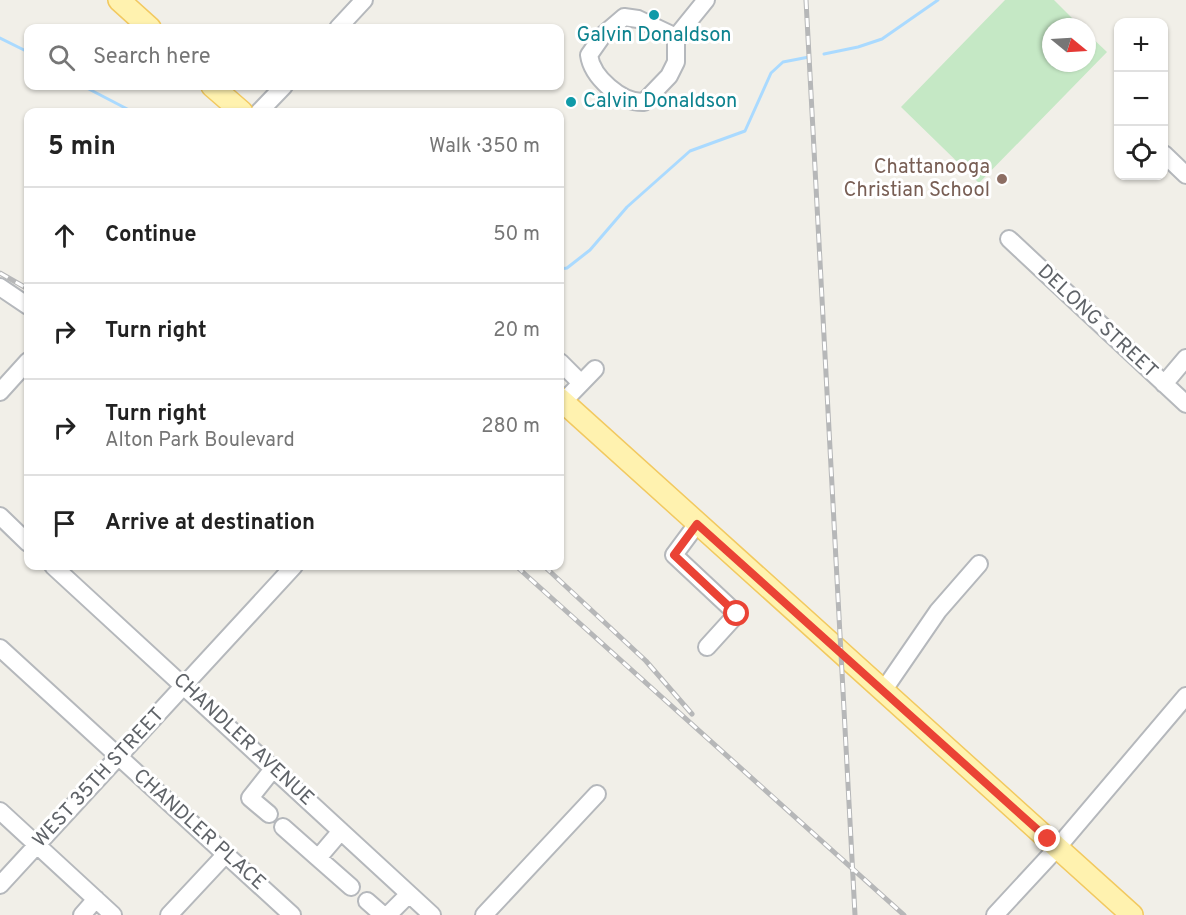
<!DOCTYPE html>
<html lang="en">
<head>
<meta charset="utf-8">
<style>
  :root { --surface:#fff; --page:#f2f2f2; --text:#222; --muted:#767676; --line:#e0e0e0 }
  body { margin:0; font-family:Overpass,sans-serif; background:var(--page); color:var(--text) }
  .controls { position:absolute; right:18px; top:18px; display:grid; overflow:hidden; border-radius:12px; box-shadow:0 2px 4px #0004 }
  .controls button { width:54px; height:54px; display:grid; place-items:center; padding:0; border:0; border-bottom:2px solid var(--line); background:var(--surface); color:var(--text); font:30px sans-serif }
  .compass { position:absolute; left:1042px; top:18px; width:54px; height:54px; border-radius:50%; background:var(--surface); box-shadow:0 2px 4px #0004; rotate:108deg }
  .stop { position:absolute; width:18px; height:18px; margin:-14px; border:4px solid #ea4335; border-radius:50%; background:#fff }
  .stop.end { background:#ea4335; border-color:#fff; box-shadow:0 2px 6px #0008 }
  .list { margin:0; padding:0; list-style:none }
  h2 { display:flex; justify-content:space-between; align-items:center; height:78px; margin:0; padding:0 24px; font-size:26px }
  h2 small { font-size:20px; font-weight:400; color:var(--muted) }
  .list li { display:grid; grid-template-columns:39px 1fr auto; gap:18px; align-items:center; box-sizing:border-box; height:96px; padding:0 24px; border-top:2px solid var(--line) }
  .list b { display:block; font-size:22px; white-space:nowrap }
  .list p { margin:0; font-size:20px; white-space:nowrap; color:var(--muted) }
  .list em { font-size:20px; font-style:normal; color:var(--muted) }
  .icon { flex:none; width:33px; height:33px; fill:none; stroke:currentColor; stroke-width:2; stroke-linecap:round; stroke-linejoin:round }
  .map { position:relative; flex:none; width:1186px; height:915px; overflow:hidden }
  .search { position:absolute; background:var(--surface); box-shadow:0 2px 4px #0004; left:24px; top:24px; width:540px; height:66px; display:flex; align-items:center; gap:15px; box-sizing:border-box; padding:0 21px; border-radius:12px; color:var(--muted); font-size:22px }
  .panel { position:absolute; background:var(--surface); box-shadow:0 2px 4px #0004; left:24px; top:108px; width:540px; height:462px; border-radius:12px }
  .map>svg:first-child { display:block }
  .green { fill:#c5e8c5 }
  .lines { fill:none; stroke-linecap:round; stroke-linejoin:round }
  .stream { stroke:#aadaff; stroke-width:3 }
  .minor-casing { stroke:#b5b8bc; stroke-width:20 }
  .major-casing { stroke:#f2c960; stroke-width:24 }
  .minor { stroke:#fff; stroke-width:16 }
  .major { stroke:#fff2af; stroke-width:21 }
  .rail-casing { stroke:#b6b7b8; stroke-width:5 }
  .rail { stroke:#fff; stroke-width:3; stroke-dasharray:9; stroke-linecap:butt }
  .route { stroke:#ea4335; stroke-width:8 }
  .culture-dot { fill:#0f9aa8; stroke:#fff; stroke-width:2 }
  .education-dot { fill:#8d6e63; stroke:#fff; stroke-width:2 }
  .labels { text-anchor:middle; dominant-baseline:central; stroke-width:6; stroke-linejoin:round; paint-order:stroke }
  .culture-label { font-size:20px; fill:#0d838f; stroke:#fff }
  .education-label { font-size:20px; fill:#785e54; stroke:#fff; text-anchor:end }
  .street-label { font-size:20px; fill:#5f6368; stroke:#fff }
</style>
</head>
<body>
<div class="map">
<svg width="1186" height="915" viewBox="0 0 1186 915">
  <rect width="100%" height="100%" fill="#f1efe8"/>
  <path class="green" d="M1005 0H1054L1081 27H1051V63H1087V33L1107 52 979 183 901 107Z"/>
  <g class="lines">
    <path class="stream" d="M0 38 28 52
      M824 54 858 47 882 39 938 0
      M83 86 133 112
      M560 269 567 268 590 250 627 207 690 151 745 131 771 73 783 62 809 57"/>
    <g class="minor-casing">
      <path id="minor" d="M338 28 364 0
        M676 37 638 19 624 17 603 35 589 55C592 77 621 103 644 102L669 76 676 62V37L706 0
        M259 112 284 86
        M1164 154 1186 175
        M1009 239 1186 404
        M0 287 28 306
        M560 362 581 383
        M1164 384 1186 358
        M0 392 28 361
        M563 402 595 369
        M0 516 28 543
        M697 524 674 555 737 614 707 647
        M53 566 432 915
        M0 648 292 915
        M883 691 938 611 979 564
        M0 811 113 915
        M269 814 250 798 273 769
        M283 827 318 858 341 831
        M318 858 351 887
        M0 885 294 566
        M367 901 383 915
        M82 915 96 899
        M169 915 226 854
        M388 915 409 894
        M484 915 597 794
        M995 915 1057 848 1186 696"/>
    </g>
    <g class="major-casing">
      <path id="major" d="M119 0 150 28
        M212 86 242 112
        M560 399 1132 915"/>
    </g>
    <use href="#minor" class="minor"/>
    <use href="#major" class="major"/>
    <g class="rail-casing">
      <path id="rail" d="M806 0 855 915
        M0 273 28 289
        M516 566 904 915
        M544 566 646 661 692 714"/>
    </g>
    <use href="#rail" class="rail"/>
  </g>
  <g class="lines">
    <path class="route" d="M737 614 674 555 697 524 1048 839"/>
  </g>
  <g class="culture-dot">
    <circle cx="654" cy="15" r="6"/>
    <circle cx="571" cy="102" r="6"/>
  </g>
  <circle class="education-dot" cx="1002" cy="179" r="6"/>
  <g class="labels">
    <g class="culture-label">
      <text x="654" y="36">Galvin Donaldson</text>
      <text x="583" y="102" text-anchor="start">Calvin Donaldson</text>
    </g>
    <g class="education-label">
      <text x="990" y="168">Chattanooga<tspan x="990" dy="23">Christian School</tspan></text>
    </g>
    <g class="street-label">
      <text transform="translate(1097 322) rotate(43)">DELONG STREET</text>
      <text transform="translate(243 740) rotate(43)">CHANDLER AVENUE</text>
      <text transform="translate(99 778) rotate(-47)">WEST 35TH STREET</text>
      <text transform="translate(199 830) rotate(42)">CHANDLER PLACE</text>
    </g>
  </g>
</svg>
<div class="controls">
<button>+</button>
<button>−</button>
<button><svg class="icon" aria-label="locate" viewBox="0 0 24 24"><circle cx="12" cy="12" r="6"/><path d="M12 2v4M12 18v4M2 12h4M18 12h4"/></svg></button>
</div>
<svg class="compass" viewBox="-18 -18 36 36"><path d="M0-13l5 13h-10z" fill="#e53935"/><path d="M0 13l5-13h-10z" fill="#767676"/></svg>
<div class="stop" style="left:737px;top:614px"></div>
<div class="stop end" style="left:1048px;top:839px"></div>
<div class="search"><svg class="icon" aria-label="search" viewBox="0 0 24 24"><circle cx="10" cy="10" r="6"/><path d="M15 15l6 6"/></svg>Search here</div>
<section class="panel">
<h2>5 min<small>Walk · 350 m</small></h2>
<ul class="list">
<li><svg class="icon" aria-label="ahead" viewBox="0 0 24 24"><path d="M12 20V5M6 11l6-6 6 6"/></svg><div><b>Continue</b></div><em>50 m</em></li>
<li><svg class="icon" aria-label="right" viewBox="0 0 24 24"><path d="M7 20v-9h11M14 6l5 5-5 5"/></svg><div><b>Turn right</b></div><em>20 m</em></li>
<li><svg class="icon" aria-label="right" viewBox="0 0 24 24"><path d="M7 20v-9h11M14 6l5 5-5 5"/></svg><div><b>Turn right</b><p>Alton Park Boulevard</p></div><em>280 m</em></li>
<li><svg class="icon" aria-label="arrive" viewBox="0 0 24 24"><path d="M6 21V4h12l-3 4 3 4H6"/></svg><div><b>Arrive at destination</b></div></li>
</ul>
</section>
</div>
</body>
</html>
